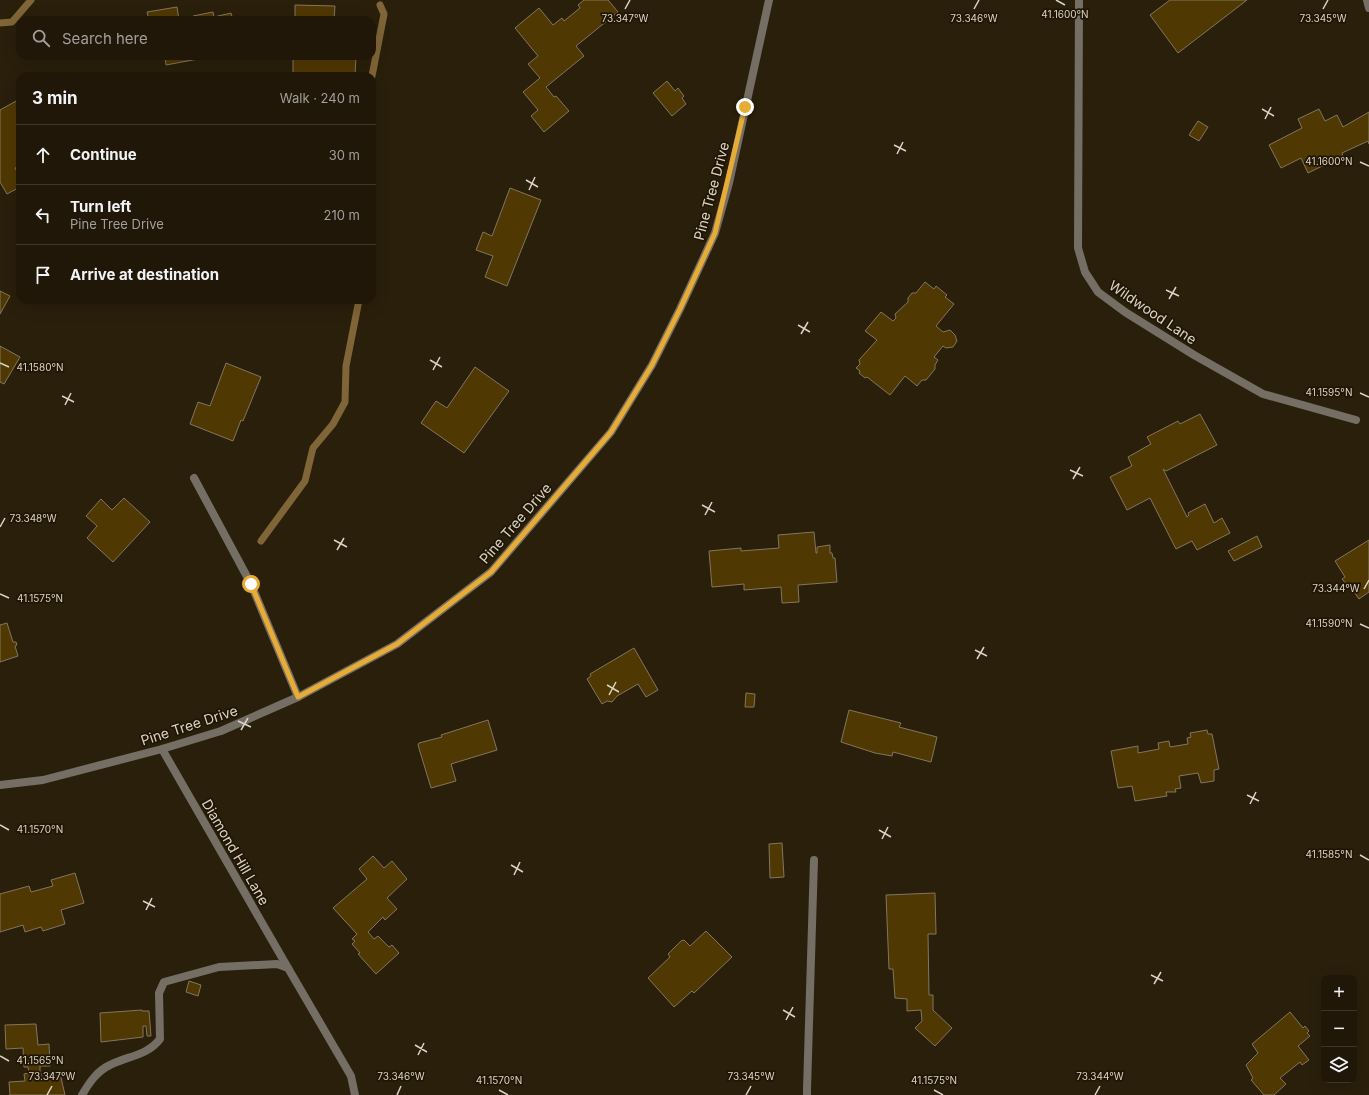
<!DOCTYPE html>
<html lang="en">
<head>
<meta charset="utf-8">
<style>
  :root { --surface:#201708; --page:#282012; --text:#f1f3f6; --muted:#a29f9c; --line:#3d3629 }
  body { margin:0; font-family:Inter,sans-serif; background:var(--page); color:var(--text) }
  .controls { position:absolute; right:12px; bottom:12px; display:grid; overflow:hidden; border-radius:8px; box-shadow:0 4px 16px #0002 }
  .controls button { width:36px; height:36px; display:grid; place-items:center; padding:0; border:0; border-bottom:1px solid var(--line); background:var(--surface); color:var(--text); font:20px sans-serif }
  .stop { position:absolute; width:12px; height:12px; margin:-9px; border:3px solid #e6ac36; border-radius:50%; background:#fff }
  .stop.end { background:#e6ac36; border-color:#fff; box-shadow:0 1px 4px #0008 }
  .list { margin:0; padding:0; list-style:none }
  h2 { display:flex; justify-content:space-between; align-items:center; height:52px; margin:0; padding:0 16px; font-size:17px }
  h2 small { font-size:13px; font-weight:400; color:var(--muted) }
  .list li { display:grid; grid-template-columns:26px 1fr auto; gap:12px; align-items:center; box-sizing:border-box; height:60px; padding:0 16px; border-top:1px solid var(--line) }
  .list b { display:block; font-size:15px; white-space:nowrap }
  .list p { margin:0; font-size:13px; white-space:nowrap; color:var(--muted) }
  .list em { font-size:13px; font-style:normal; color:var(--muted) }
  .icon { flex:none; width:22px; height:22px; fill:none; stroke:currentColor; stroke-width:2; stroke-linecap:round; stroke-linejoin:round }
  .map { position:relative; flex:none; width:1369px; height:1095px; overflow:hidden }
  .search { position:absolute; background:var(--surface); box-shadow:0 4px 16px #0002; left:16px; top:16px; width:360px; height:44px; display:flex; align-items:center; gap:10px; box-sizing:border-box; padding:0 14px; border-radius:12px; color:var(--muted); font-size:15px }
  .panel { position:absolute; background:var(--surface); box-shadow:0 4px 16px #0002; left:16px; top:72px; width:360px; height:232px; border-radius:12px }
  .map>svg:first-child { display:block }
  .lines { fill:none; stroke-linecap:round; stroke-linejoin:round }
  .stream { stroke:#7f6537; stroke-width:7 }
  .building { fill:#503803; stroke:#83765f }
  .lane { stroke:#746e64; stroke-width:8 }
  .street { stroke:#746e64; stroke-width:8 }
  .route { stroke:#e6ac36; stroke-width:5 }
  .ticks { fill:none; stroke:#dad3c7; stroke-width:1.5 }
  .labels { text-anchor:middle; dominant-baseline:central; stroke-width:3.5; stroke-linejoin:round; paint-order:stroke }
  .street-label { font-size:14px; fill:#dad3c7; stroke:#201603 }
  .ticks-label { font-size:10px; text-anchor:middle; fill:#dad3c7; stroke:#201603; stroke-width:3.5; stroke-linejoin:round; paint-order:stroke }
</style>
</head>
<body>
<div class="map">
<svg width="1369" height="1095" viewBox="0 0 1369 1095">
  <rect width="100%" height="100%" fill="#2a1f0b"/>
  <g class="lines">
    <path class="stream" d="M0 23 12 22 31 0
      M372 76 384 14 380 5
      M261 541 305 481 313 448 333 424 345 402 346 366 359 300"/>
  </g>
  <path class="building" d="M584 0H608L618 12 576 46 584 56 546 87 554 97 556 96 569 111 544 132 531 116 538 110 523 92 540 78 528 64 538 56 515 28 539 8 553 25 562 18 564 21 580 8 578 5Z
    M1170 0H1247L1178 53 1150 15Z
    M295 5 335 6 334 20H295Z
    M177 7 179 20H149L147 12Z
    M213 12 214 17 231 13 233 20H193V16Z
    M165 56H214L166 65Z
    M293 56H356L355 76H293Z
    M667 81 675 91 678 88 684 96 682 98 686 104 672 116 653 93Z
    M18 100 20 103V166L15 168 20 177V187L7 194 0 182V110Z
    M1319 109 1325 121 1337 115 1343 127 1369 112V144L1368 141 1342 153 1343 156 1308 173 1301 158 1281 168 1269 145 1302 128 1298 119Z
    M1198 121 1208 127 1199 141 1189 135Z
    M510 188 541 200 507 286 485 277 493 256 476 250 483 232 492 236Z
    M925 282 934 289 936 286 947 295 945 297 954 304 936 326 943 332 950 330 955 335 957 341 953 347 946 348 943 346 934 357 938 360 935 365V369L926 380H922L917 386 905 376 890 395 867 377 865 378 859 373 860 371 856 368 860 364 859 360 877 340 865 331 881 312 893 321 896 318 895 314 908 302V298L912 293H916Z
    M0 291 10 296 0 314Z
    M0 346 20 357 4 384 0 382Z
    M226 363 261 377 243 421 241 420 233 441 190 424 198 402 210 406Z
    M475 367 509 391 464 453 421 423 436 401 447 408Z
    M1200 414 1217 445 1166 471 1163 469 1187 517 1189 515 1188 513 1205 504 1214 523 1222 518 1230 533 1197 550 1192 541 1176 549 1150 498 1127 510 1110 477 1132 466 1128 457 1151 444 1147 437 1178 421 1180 424Z
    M124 498 150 522 113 562 87 538 97 526 86 516 101 499 112 510Z
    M814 532 816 553H817V547L830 545V553H832L833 558H835L837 582 798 585 799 602 782 603 781 587 744 590V584L712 587 709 551 741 548V551L779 548 778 535Z
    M1257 536 1262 547 1234 561 1228 551Z
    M1369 540V592L1359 599 1348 583 1346 584 1342 579 1345 577 1335 561Z
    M7 623 13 642H16L17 645 15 646 18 656 0 662V625Z
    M634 648 658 690 646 697 638 684 617 696 612 702 607 701 602 704 587 679 591 676 590 674Z
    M746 693 755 694 754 707H745Z
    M849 710 901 723 899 727 937 737 931 762 893 752 892 756 875 753 841 742Z
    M488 720 497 750 451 764 456 781 431 788 418 745 419 743 442 737 441 735Z
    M1207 730 1208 734H1212L1219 769 1214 770V781L1201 783 1198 773 1179 776 1181 788 1175 789 1176 792H1166L1167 796 1135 801 1132 786 1118 788 1111 751 1138 746V753L1159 749 1158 743 1169 741 1170 747 1188 744 1187 738 1191 737 1190 733Z
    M782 843 784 877 770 878 769 844Z
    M373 856 384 868 392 861 407 879 387 898 397 909 385 920 383 917 368 932 374 939 378 936 389 947 392 945 399 953 376 974 358 954 360 953 352 944 355 941 352 939 357 934 333 908 367 879 359 869Z
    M75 873 84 903 61 910 65 924 43 931 41 927 25 932 23 925 0 932V894L29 886 31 892 53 886 51 880Z
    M935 893 936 934H928L929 995H933V1010L952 1028 935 1046 915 1028 922 1021 921 1010 907 1011V999L895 998 893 969H889L886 895Z
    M706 931 732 957 694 993 692 991 674 1007 648 978 670 957 668 954 681 941 684 940 690 946Z
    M189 981 201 985 198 996 186 992Z
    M142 1010V1011H149L151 1036H147L146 1026H143V1037L101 1042 100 1013Z
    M1290 1012 1303 1028 1305 1026 1309 1031 1307 1033 1310 1036 1298 1046 1309 1060 1302 1065 1300 1062 1280 1078 1286 1084 1274 1095H1264L1251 1080 1253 1078 1246 1065 1258 1053 1252 1044Z
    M36 1024 38 1045 49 1044 50 1066H40V1074L60 1073 65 1095H10L9 1082 25 1081 24 1074 29 1073 28 1067H24L23 1048 6 1049 5 1025Z"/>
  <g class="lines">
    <path class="lane" d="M1367 0 1369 8
      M194 478 251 584 298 697
      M807 1089 814 860
      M82 1095C89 1083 97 1071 110 1065 127 1056 147 1056 160 1039L159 993 164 982 219 967 277 964 288 968 351 1076 355 1095"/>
    <path class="street" d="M1079 0 1078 248 1085 272 1098 292 1125 312 1194 355 1263 394 1356 420
      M162 749 288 968
      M0 785 43 780 162 749 221 731 298 697 397 644 491 572 611 432 652 365 680 309 715 233 729 183 769 0
      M807 1095V1089"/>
  </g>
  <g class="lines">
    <path class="route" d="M251 584 298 697 397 644 491 572 611 432 652 365 680 309 715 233 745 107"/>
  </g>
  <path class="ticks" d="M1056 0 1065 5M625 9 630 0M974 9 979 0M1323 9 1328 0M1262 109 1274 116M1265 119 1271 107M894 145 906 151M897 154 903 142M1360 162 1369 166M526 180 538 187M529 190 535 177M1166 290 1179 296M1169 299 1176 287M798 325 810 332M801 334 808 322M430 360 442 367M0 363 9 367M433 370 440 357M1360 393 1369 397M62 396 74 402M65 405 71 393M1070 470 1083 476M1073 479 1080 467M702 505 715 512M705 515 712 502M0 527 5 518M334 540 347 547M337 550 344 538M1364 589 1369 580M0 594 9 598M1360 624 1369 628M975 650 987 656M977 659 984 647M607 685 619 692M609 695 616 682M238 721 251 727M241 730 248 718M1247 795 1259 801M1250 804 1256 792M0 825 9 830M879 830 891 837M882 839 888 827M1360 855 1369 860M511 865 523 872M514 875 520 862M143 901 155 907M146 910 152 898M1151 975 1163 981M1154 984 1161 972M783 1010 795 1017M786 1020 793 1007M415 1045 427 1052M418 1055 424 1043M0 1056 9 1061M499 1090 508 1095M934 1090 943 1095M47 1095 52 1086M397 1095 401 1086M746 1095 751 1086M1095 1095 1100 1086"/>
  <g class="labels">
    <g class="street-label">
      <text transform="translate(711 191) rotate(-75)">Pine Tree Drive</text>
      <text transform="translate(1153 312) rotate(34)">Wildwood Lane</text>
      <text transform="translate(515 523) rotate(-49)">Pine Tree Drive</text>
      <text transform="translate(189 725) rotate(-18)">Pine Tree Drive</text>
      <text transform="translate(236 852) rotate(60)">Diamond Hill Lane</text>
    </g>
  </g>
  <g class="ticks-label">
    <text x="1065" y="18">41.1600°N</text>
    <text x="625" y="22">73.347°W</text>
    <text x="974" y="22">73.346°W</text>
    <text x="1323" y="22">73.345°W</text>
    <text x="1329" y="165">41.1600°N</text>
    <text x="40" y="371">41.1580°N</text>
    <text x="1329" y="396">41.1595°N</text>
    <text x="33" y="522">73.348°W</text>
    <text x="1336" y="592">73.344°W</text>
    <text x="40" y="602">41.1575°N</text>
    <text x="1329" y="627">41.1590°N</text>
    <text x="40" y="833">41.1570°N</text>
    <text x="1329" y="858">41.1585°N</text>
    <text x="40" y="1064">41.1565°N</text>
    <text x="52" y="1080">73.347°W</text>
    <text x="401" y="1080">73.346°W</text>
    <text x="751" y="1080">73.345°W</text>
    <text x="1100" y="1080">73.344°W</text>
    <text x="499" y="1084">41.1570°N</text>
    <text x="934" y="1084">41.1575°N</text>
  </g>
</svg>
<div class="controls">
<button>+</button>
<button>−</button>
<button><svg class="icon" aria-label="layers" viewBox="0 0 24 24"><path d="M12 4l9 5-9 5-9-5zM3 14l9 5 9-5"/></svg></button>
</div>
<div class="stop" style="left:251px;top:584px"></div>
<div class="stop end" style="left:745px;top:107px"></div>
<div class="search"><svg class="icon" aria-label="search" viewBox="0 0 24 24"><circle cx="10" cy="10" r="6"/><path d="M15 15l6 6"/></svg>Search here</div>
<section class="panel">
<h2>3 min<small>Walk · 240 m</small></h2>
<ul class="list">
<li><svg class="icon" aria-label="ahead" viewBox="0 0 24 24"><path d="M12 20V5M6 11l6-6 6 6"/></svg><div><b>Continue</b></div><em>30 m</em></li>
<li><svg class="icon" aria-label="left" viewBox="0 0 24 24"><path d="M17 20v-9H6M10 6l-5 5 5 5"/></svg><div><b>Turn left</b><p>Pine Tree Drive</p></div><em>210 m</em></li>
<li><svg class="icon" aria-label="arrive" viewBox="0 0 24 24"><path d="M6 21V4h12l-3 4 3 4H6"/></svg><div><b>Arrive at destination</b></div></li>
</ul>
</section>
</div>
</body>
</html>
